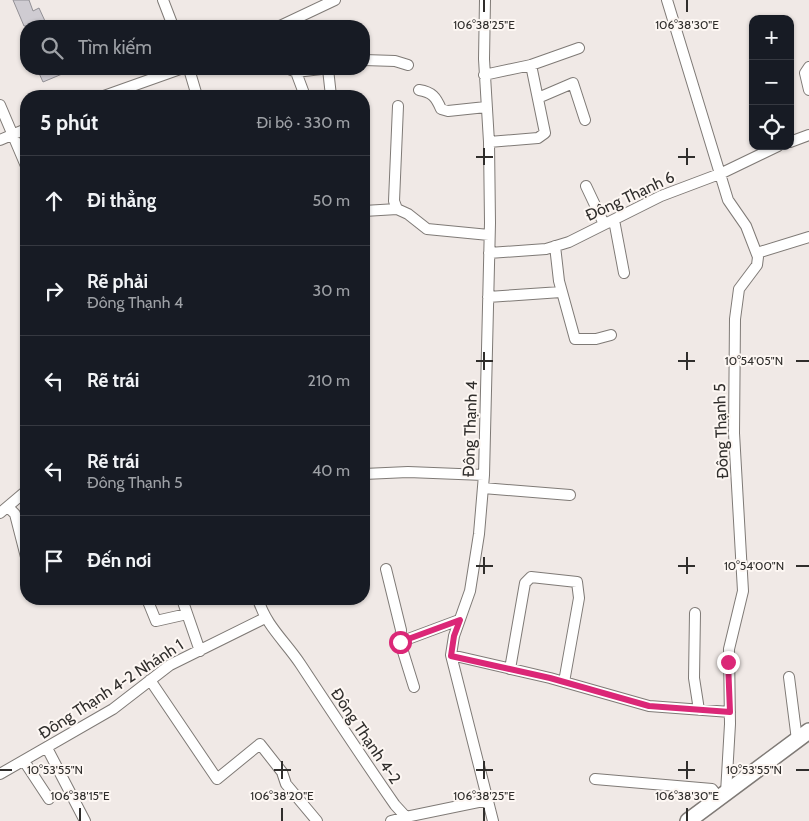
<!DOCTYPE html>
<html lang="vi">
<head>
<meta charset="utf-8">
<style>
  :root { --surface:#171b24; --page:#242831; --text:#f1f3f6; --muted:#9ea1a6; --line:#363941 }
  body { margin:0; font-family:Cabin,sans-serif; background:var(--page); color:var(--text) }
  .controls { position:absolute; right:15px; top:15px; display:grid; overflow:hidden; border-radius:10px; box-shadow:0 1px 4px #0004 }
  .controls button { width:45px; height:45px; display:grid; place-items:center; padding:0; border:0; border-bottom:1px solid var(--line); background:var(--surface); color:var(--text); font:25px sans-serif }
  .stop { position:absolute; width:15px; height:15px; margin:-11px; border:4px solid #db2777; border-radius:50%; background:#fff }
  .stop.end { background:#db2777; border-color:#fff; box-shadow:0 1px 5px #0008 }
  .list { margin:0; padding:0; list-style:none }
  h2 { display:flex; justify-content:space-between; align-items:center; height:65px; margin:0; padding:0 20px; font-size:21px }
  h2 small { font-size:16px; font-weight:400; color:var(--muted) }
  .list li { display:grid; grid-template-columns:32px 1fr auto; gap:15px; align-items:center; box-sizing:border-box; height:90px; padding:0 20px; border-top:1px solid var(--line) }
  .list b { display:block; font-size:19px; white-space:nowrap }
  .list p { margin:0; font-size:16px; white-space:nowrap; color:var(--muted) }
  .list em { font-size:16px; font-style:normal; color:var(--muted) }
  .icon { flex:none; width:28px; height:28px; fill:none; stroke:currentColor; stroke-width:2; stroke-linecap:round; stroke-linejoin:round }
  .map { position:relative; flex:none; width:809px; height:821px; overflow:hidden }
  .search { position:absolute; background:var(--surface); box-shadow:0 1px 4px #0004; left:20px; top:20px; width:350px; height:55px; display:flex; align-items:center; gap:12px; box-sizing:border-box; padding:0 18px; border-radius:20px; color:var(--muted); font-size:19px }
  .panel { position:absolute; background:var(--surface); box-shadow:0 1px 4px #0004; left:20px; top:90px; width:350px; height:515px; border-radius:20px }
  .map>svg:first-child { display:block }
  .building { fill:#cfccd2; stroke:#929095 }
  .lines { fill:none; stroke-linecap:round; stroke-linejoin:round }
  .minor-casing { stroke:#7f7a76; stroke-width:12 }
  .secondary-casing { stroke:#7f7a76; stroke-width:18 }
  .minor { stroke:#fff; stroke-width:10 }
  .secondary { stroke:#fff; stroke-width:15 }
  .route { stroke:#db2777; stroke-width:6 }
  .ticks { fill:none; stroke:#302e2c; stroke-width:2 }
  .labels { text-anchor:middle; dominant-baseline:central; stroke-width:4; stroke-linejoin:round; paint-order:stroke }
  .street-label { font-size:16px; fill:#302e2c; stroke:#fdf7f3 }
  .ticks-label { font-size:12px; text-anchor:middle; fill:#302e2c; stroke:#fdf7f3; stroke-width:4; stroke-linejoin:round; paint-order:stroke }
</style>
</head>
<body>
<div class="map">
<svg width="809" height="821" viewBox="0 0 809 821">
  <rect width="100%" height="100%" fill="#f0e9e6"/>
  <path class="building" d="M13 0H29L33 11 39 8 45 21 33 26H24Z
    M42 69H74L43 82 38 71Z"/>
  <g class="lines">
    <g class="minor-casing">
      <path id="minor" d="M163 0 173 26
        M485 0 484 59 489 142 490 223 484 475 479 534 470 591 454 636 451 655 493 821
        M667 0 728 200 746 226 758 257 757 265 739 289 735 319 734 433 743 591 729 649 730 724 726 793
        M280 26 335 0
        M364 60 395 61 408 65
        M809 67 805 73 809 90
        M189 69 197 96
        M289 69 296 72 321 69
        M328 69 331 96
        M296 72 305 96
        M484 75 531 65 579 48
        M419 90C432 92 436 97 441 109L448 111 486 107
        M104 96 180 69
        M538 98 573 83 585 120
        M0 105 26 166
        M398 106 394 201 397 209 408 214 427 229 489 235
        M0 140 26 129
        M489 142 538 138 545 133 531 65
        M790 142 809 135
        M586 186 604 224
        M364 211 397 209
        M614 220 624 273
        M555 246 559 281 575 339H596L611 335
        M489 253 546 249 569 242 661 196 722 173 778 146
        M757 253 809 237
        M488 297 561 292
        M364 474 408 472 484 475
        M483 488 570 495
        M8 507 15 514 26 557
        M0 513 26 491
        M386 569 401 630 400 642 414 687
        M147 599 156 621 187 614
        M182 599 200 651
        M258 599C266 626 286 642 301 665 332 712 363 759 395 805L406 817 488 800
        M695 613 694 678 699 710
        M400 642 459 620
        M451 655 550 678 649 706 730 712
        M510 669 525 583 531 577 577 582 579 598 564 682
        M789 677 797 740
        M150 680 217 779 260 744 282 772 286 784 317 821
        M47 748 85 821
        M24 761 49 799
        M0 774 113 709 170 665 265 618
        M595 779 712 789 719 798
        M391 821 406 817"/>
    </g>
    <g class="secondary-casing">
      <path id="secondary" d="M688 821 809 731"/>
    </g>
    <use href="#minor" class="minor"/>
    <use href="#secondary" class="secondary"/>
  </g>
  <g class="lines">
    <path class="route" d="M400 642 460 620 454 636 451 656 550 678 649 706 730 712 728 662"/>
  </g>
  <path class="ticks" d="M484 0V12M687 0V12M484 148V165M687 148V165M476 157H493M678 157H695M484 352V370M687 352V370M476 361H493M678 361H695M796 361H809M484 557V574M687 557V574M476 566H493M678 566H695M796 566H809M282 761V779M484 761V779M687 761V779M0 770H12M274 770H291M476 770H493M678 770H695M796 770H809M80 808V821M282 808V821M484 808V821M687 808V821"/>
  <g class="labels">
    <g class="street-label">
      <text transform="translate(630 196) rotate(-25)">Đông Thạnh 6</text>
      <text transform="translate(470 429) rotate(-88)">Đông Thạnh 4</text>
      <text transform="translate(721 431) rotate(-92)">Đông Thạnh 5</text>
      <text transform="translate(111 689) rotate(-33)">Đông Thạnh 4-2 Nhánh 1</text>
      <text transform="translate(366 736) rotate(56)">Đông Thạnh 4-2</text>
    </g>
  </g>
  <g class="ticks-label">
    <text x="484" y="29">106°38'25"E</text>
    <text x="687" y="29">106°38'30"E</text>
    <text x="754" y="365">10°54'05"N</text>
    <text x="754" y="570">10°54'00"N</text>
    <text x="55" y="774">10°53'55"N</text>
    <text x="754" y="774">10°53'55"N</text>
    <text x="80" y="800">106°38'15"E</text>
    <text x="282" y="800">106°38'20"E</text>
    <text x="484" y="800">106°38'25"E</text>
    <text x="687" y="800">106°38'30"E</text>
  </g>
</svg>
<div class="controls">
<button>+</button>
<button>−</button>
<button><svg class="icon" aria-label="locate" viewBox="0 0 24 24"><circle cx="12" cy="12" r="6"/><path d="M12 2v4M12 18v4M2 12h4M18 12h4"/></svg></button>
</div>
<div class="stop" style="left:400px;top:642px"></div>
<div class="stop end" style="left:728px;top:662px"></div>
<div class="search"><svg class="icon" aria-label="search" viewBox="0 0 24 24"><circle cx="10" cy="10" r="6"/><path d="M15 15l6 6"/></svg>Tìm kiếm</div>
<section class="panel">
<h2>5 phút<small>Đi bộ · 330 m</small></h2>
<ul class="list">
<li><svg class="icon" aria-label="ahead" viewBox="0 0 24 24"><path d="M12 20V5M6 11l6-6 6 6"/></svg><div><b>Đi thẳng</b></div><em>50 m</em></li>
<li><svg class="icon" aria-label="right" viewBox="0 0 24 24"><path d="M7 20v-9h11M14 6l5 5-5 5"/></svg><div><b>Rẽ phải</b><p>Đông Thạnh 4</p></div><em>30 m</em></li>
<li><svg class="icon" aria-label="left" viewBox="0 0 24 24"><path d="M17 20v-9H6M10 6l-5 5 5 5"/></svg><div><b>Rẽ trái</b></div><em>210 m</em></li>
<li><svg class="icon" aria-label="left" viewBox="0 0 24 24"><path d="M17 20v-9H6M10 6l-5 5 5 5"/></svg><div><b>Rẽ trái</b><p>Đông Thạnh 5</p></div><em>40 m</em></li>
<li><svg class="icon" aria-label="arrive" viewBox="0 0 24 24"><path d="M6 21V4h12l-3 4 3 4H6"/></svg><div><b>Đến nơi</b></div></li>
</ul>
</section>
</div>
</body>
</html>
